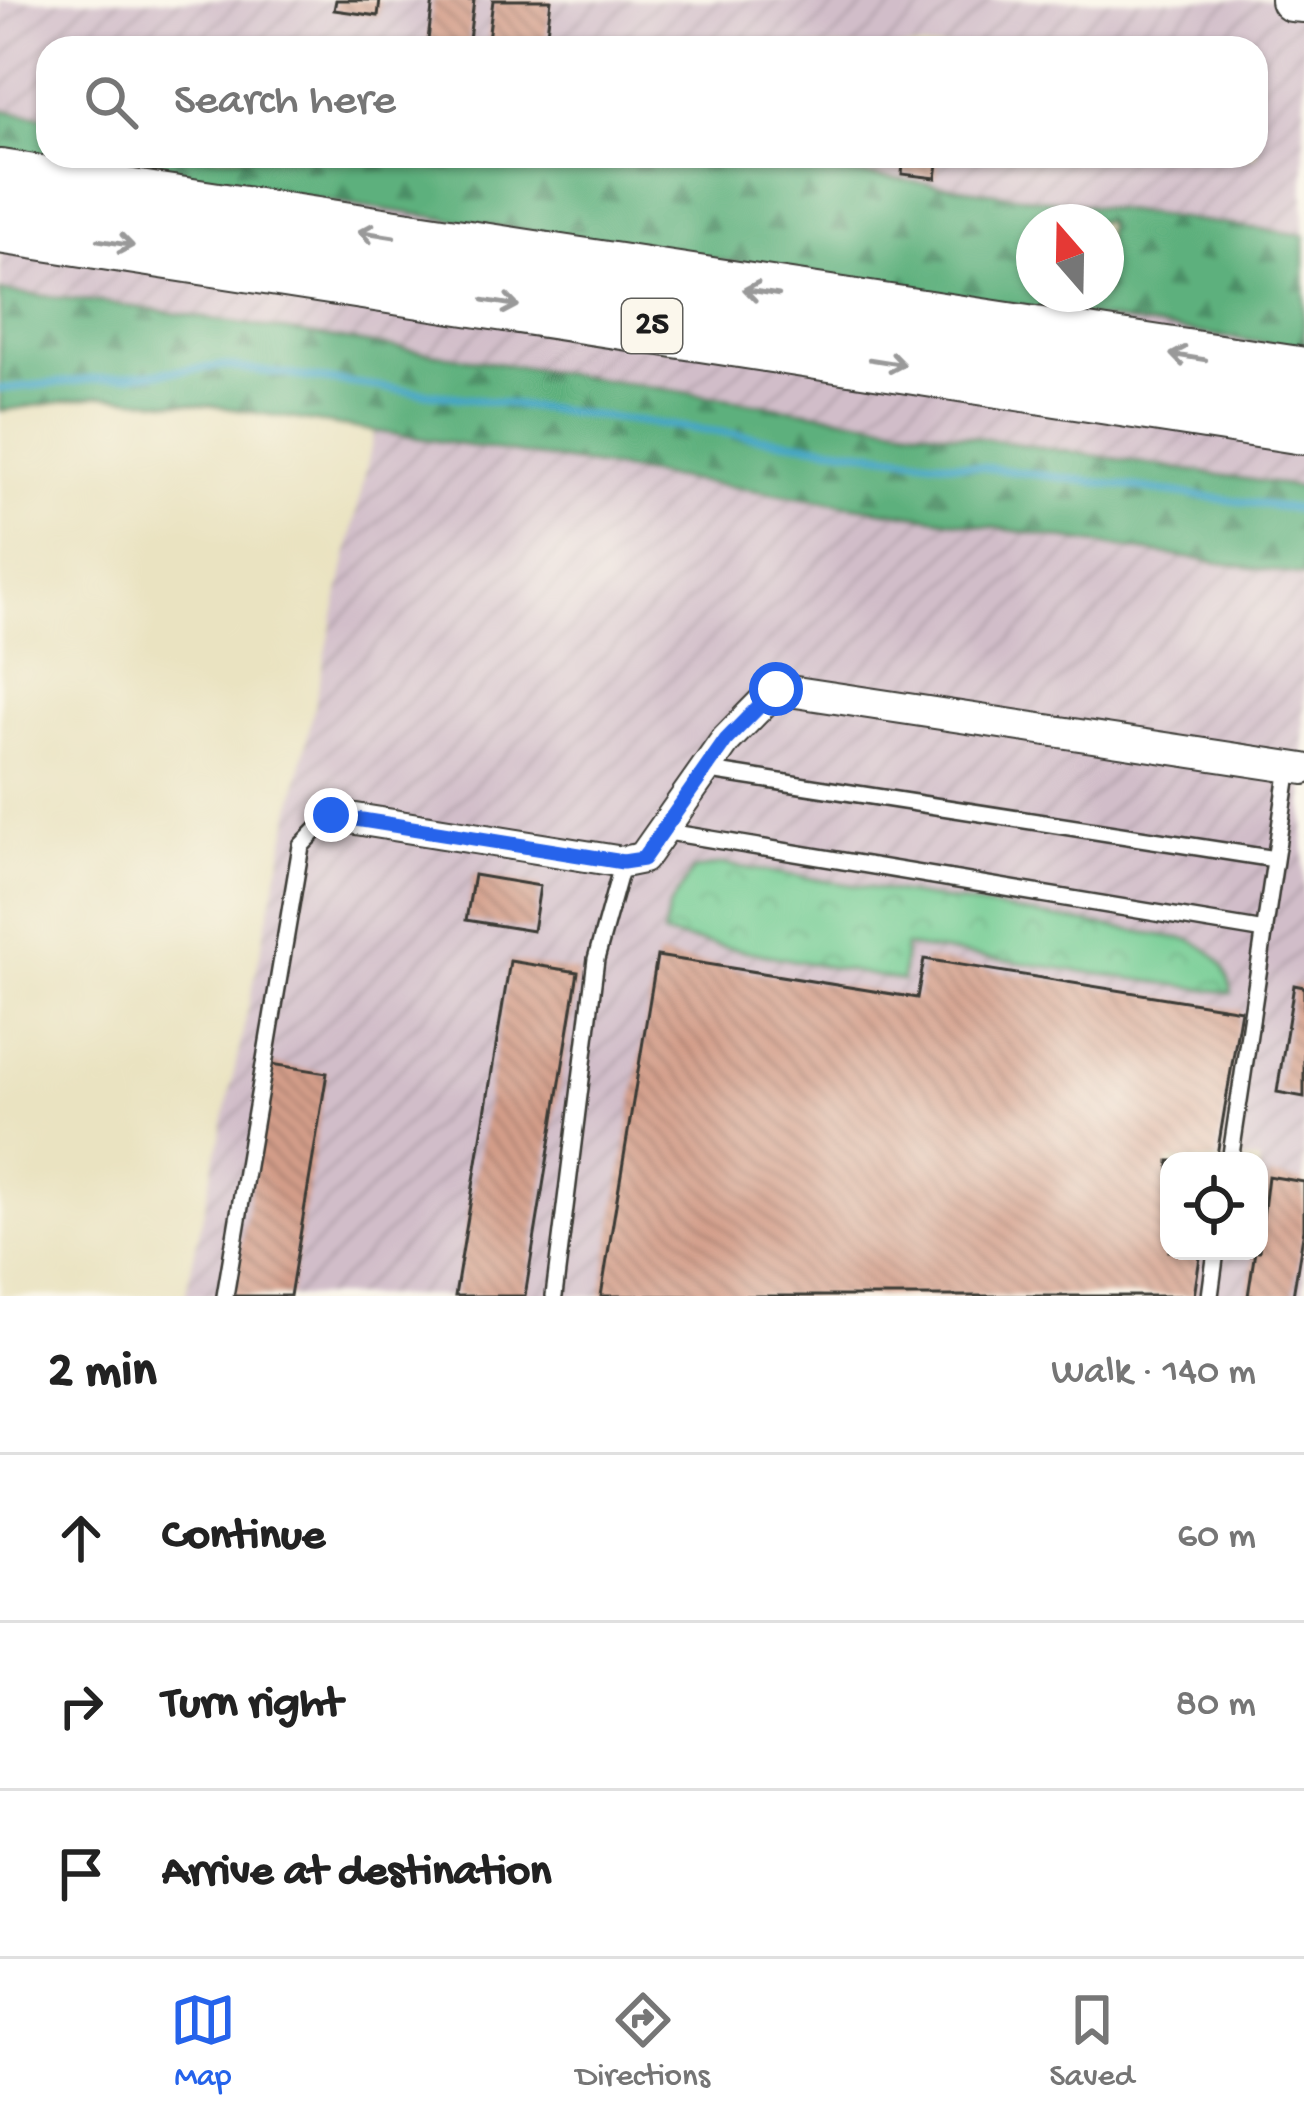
<!DOCTYPE html>
<html lang="en">
<head>
<meta charset="utf-8">
<style>
  :root { --surface:#fff; --page:#f2f2f2; --text:#222; --muted:#767676; --line:#e0e0e0; --accent:#2563eb }
  body { margin:0; font-family:"Gochi Hand",sans-serif; background:var(--page); color:var(--text) }
  .controls { position:absolute; right:36px; bottom:36px; display:grid; overflow:hidden; border-radius:24px; box-shadow:0 3px 9px #0004 }
  .controls button { width:108px; height:108px; display:grid; place-items:center; padding:0; border:0; border-bottom:3px solid var(--line); background:var(--surface); color:var(--text); font:60px sans-serif }
  .compass { position:absolute; left:1016px; top:204px; width:108px; height:108px; border-radius:50%; background:var(--surface); box-shadow:0 3px 9px #0004; rotate:340deg }
  .stop { position:absolute; width:36px; height:36px; margin:-27px; border:9px solid #2563eb; border-radius:50%; background:#fff }
  .stop.end { background:#2563eb; border-color:#fff; box-shadow:0 3px 12px #0008 }
  .list { margin:0; padding:0; list-style:none }
  h2 { display:flex; justify-content:space-between; align-items:center; height:156px; margin:0; padding:0 48px; font-size:51px }
  h2 small { font-size:39px; font-weight:400; color:var(--muted) }
  .list li { display:grid; grid-template-columns:78px 1fr auto; gap:36px; align-items:center; box-sizing:border-box; height:168px; padding:0 48px; border-top:3px solid var(--line) }
  .list b { display:block; font-size:45px; white-space:nowrap }
  .list em { font-size:39px; font-style:normal; color:var(--muted) }
  .icon { flex:none; width:66px; height:66px; fill:none; stroke:currentColor; stroke-width:2; stroke-linecap:round; stroke-linejoin:round }
  .map { position:relative; flex:none; width:1304px; height:1296px; overflow:hidden }
  .search { position:absolute; background:var(--surface); box-shadow:0 3px 9px #0004; left:36px; right:36px; top:36px; height:132px; display:flex; align-items:center; gap:30px; box-sizing:border-box; padding:0 42px; border-radius:36px; color:var(--muted); font-size:45px }
  .sheet { height:660px; background:var(--surface) }
  nav { display:flex; justify-content:space-around; align-items:center; box-sizing:border-box; height:168px; border-top:3px solid var(--line); background:var(--surface); font-size:33px; color:var(--muted) }
  nav a { display:grid; justify-items:center; gap:6px }
  nav .on { color:var(--accent) }
  .map>svg:first-child { display:block }
  .industrial { fill:url(#industrial-furrows); fill-rule:evenodd }
  .forest { fill:url(#forest-firs); stroke:#3c664c; stroke-width:3; fill-rule:evenodd }
  .park { fill:url(#park-crowns); stroke:#477458; stroke-width:3 }
  .lines { fill:none; stroke-linecap:round; stroke-linejoin:round }
  .stream { stroke:#45a6c4; stroke-width:8 }
  .building { fill:url(#building-back-hatch) }
  .lane-casing { stroke:#3b3a35; stroke-width:20 }
  .street-casing { stroke:#3b3a35; stroke-width:34 }
  .secondary-casing { stroke:#3b3a35; stroke-width:46 }
  .highway-casing { stroke:#3b3a35; stroke-width:58 }
  .lane { stroke:#fff; stroke-width:15 }
  .street { stroke:#fff; stroke-width:30 }
  .secondary { stroke:#fff; stroke-width:42 }
  .highway { stroke:#fff; stroke-width:54 }
  .oneway { stroke:#999 }
  .route { stroke:#2563eb; stroke-width:15 }
  .labels { text-anchor:middle; dominant-baseline:central; stroke-width:10; stroke-linejoin:round; paint-order:stroke }
  .shield { fill:#fbf7ec; stroke:#5f5e5a; stroke-width:3 }
  .shield-label { font-size:33px; font-weight:bold; fill:#1c1c1c }
</style>
</head>
<body>
<div class="map">
<svg width="1304" height="1296" viewBox="0 0 1304 1296">
  <defs>
    <pattern id="industrial-furrows" width="10" height="10" patternUnits="userSpaceOnUse" patternTransform="scale(3)"><rect width="10" height="10" fill="#d1bdc9"/><path d="M-1 1l2-2M0 10L10 0M9 11l2-2" fill="none" stroke="#b3a2ac"/></pattern>
    <pattern id="forest-firs" width="22" height="20" patternUnits="userSpaceOnUse" patternTransform="scale(3)"><rect width="22" height="20" fill="#5db07d"/><path d="M5 1l3.5 6h-7zM16 11l3.5 6h-7z" fill="#4c8e66"/></pattern>
    <pattern id="park-crowns" width="20" height="18" patternUnits="userSpaceOnUse" patternTransform="scale(3)"><rect width="20" height="18" fill="#72cc93"/><path d="M2 6a3 3 0 1 1 6 0M12 15a3 3 0 1 1 6 0" fill="none" stroke="#62af7e"/></pattern>
    <pattern id="building-back-hatch" width="6" height="6" patternUnits="userSpaceOnUse" patternTransform="scale(3)"><rect width="6" height="6" fill="#d39d89"/><path d="M-1 5l2 2M0 0l6 6M5-1l2 2" fill="none" stroke="#aa7f6f"/></pattern>
  </defs>
  <rect width="100%" height="100%" fill="#fbf7ec"/>
  <filter id="ink" filterUnits="userSpaceOnUse"><feTurbulence type="fractalNoise" baseFrequency=".00833" numOctaves="2"/><feDisplacementMap in="SourceGraphic" scale="24" xChannelSelector="R" yChannelSelector="G"/><feConvolveMatrix kernelMatrix="1 2 1 2 8 2 1 2 1" color-interpolation-filters="sRGB"/></filter>
  <filter id="wash" filterUnits="userSpaceOnUse"><feTurbulence type="fractalNoise" baseFrequency=".004" numOctaves="4" result="noise"/><feDisplacementMap in="SourceGraphic" scale="48" xChannelSelector="R" yChannelSelector="G"/><feGaussianBlur stdDeviation="2.7" result="paint"/><feColorMatrix in="noise" values="0 0 0 0 0 0 0 0 0 0 0 0 0 0 0 0 0 1.4 0 .05"/><feComposite in="paint" operator="in"/></filter>
  <g filter="url(#wash)">
    <rect width="100%" height="100%" fill="#eae3c1"/>
    <path class="industrial" d="M0 0H1304V1296H185L377 419 0 350ZM48 48H1256V156H48ZM1034 222H1106V294H1034ZM1169 1161H1259V1251H1169Z"/>
    <path class="forest" d="M0 110 48 117V156H725L1304 235V349L0 151ZM1034 222H1106V294H1034Z
      M0 291 108 303 1304 488V576L213 406 101 396 0 411Z"/>
    <path class="park" d="M722 864 1191 940C1217 953 1227 965 1232 993L905 946 902 981 663 935 669 907 693 870Z"/>
    <g class="lines">
      <path class="stream" d="M0 389 223 366 1304 510"/>
    </g>
    <g id="blocks">
      <path class="building" d="M336 0H380L378 16 334 10Z
        M433 0H474L468 48H427Z
        M493 0H551L545 48H487Z
        M904 156H939L936 178 902 174Z
        M474 875 540 886 533 931 466 920Z
        M657 956 917 998 924 959 1241 1010 1216 1161H1169V1251H1201L1194 1296H601Z
        M510 961 578 972 525 1296H455Z
        M1294 985 1304 987V1097L1277 1092Z
        M271 1064 327 1073 290 1296H233Z
        M1268 1176 1304 1182V1229L1293 1296H1248L1255 1251H1259Z"/>
    </g>
  </g>
  <g filter="url(#ink)">
    <use href="#blocks" fill-opacity="0" stroke="#3b3a35" stroke-width="3"/>
    <g class="lines">
      <g class="lane-casing">
        <path id="lane" d="M704 770 1275 859
          M662 831 1265 931
          M1230 1161 1289 767
          M225 1296 301 846 331 815
          M554 1296 596 959 623 862
          M1210 1296 1216 1251"/>
      </g>
      <g class="street-casing">
        <path id="street" d="M331 815 623 862 643 858 726 740 776 689 1304 769"/>
      </g>
      <g class="secondary-casing">
        <path id="secondary" d="M1292 0 1304 1"/>
      </g>
      <g class="highway-casing">
        <path id="highway" d="M0 177 1304 375
          M0 226 1304 427"/>
      </g>
      <use href="#lane" class="lane"/>
      <use href="#street" class="street"/>
      <use href="#secondary" class="secondary"/>
      <use href="#highway" class="highway"/>
    </g>
    <defs><path id="oneway-shaft" d="M-6 0H5M1.5-3L5.5 0L1.5 3" fill="none" stroke-width="1.6" stroke-linecap="round" stroke-linejoin="round" transform="scale(3)"/></defs>
    <g class="oneway">
      <use href="#oneway-shaft" transform="translate(376 234) rotate(-171)"/>
      <use href="#oneway-shaft" transform="translate(116 243) rotate(9)"/>
      <use href="#oneway-shaft" transform="translate(761 292) rotate(-171)"/>
      <use href="#oneway-shaft" transform="translate(501 303) rotate(9)"/>
      <use href="#oneway-shaft" transform="translate(1188 357) rotate(-171)"/>
      <use href="#oneway-shaft" transform="translate(887 362) rotate(9)"/>
    </g>
  </g>
  <g class="lines" filter="url(#ink)">
    <path class="route" d="M331 815 623 862 643 859 726 740 776 689"/>
  </g>
  <g class="labels">
    <rect class="shield" x="622" y="299" width="60" height="54" rx="9"/>
    <g class="shield-label">
      <text x="652" y="326">25</text>
    </g>
  </g>
</svg>
<div class="controls">
<button><svg class="icon" aria-label="locate" viewBox="0 0 24 24"><circle cx="12" cy="12" r="6"/><path d="M12 2v4M12 18v4M2 12h4M18 12h4"/></svg></button>
</div>
<svg class="compass" viewBox="-18 -18 36 36"><path d="M0-13l5 13h-10z" fill="#e53935"/><path d="M0 13l5-13h-10z" fill="#767676"/></svg>
<div class="stop" style="left:776px;top:689px"></div>
<div class="stop end" style="left:331px;top:815px"></div>
<div class="search"><svg class="icon" aria-label="search" viewBox="0 0 24 24"><circle cx="10" cy="10" r="6"/><path d="M15 15l6 6"/></svg>Search here</div>
</div>
<section class="sheet">
<h2>2 min<small>Walk · 140 m</small></h2>
<ul class="list">
<li><svg class="icon" aria-label="ahead" viewBox="0 0 24 24"><path d="M12 20V5M6 11l6-6 6 6"/></svg><div><b>Continue</b></div><em>60 m</em></li>
<li><svg class="icon" aria-label="right" viewBox="0 0 24 24"><path d="M7 20v-9h11M14 6l5 5-5 5"/></svg><div><b>Turn right</b></div><em>80 m</em></li>
<li><svg class="icon" aria-label="arrive" viewBox="0 0 24 24"><path d="M6 21V4h12l-3 4 3 4H6"/></svg><div><b>Arrive at destination</b></div></li>
</ul>
</section>
<nav>
<a class="on"><svg class="icon" aria-label="map" viewBox="0 0 24 24"><path d="M3 6l6-2 6 2 6-2v14l-6 2-6-2-6 2zM9 4v14M15 6v14"/></svg>Map</a>
<a><svg class="icon" aria-label="directions" viewBox="0 0 24 24"><path d="M12 3l9 9-9 9-9-9zM9 14v-3h6M13 9l2 2-2 2"/></svg>Directions</a>
<a><svg class="icon" aria-label="saved" viewBox="0 0 24 24"><path d="M7 4h10v16l-5-4-5 4z"/></svg>Saved</a>
</nav>
</body>
</html>
